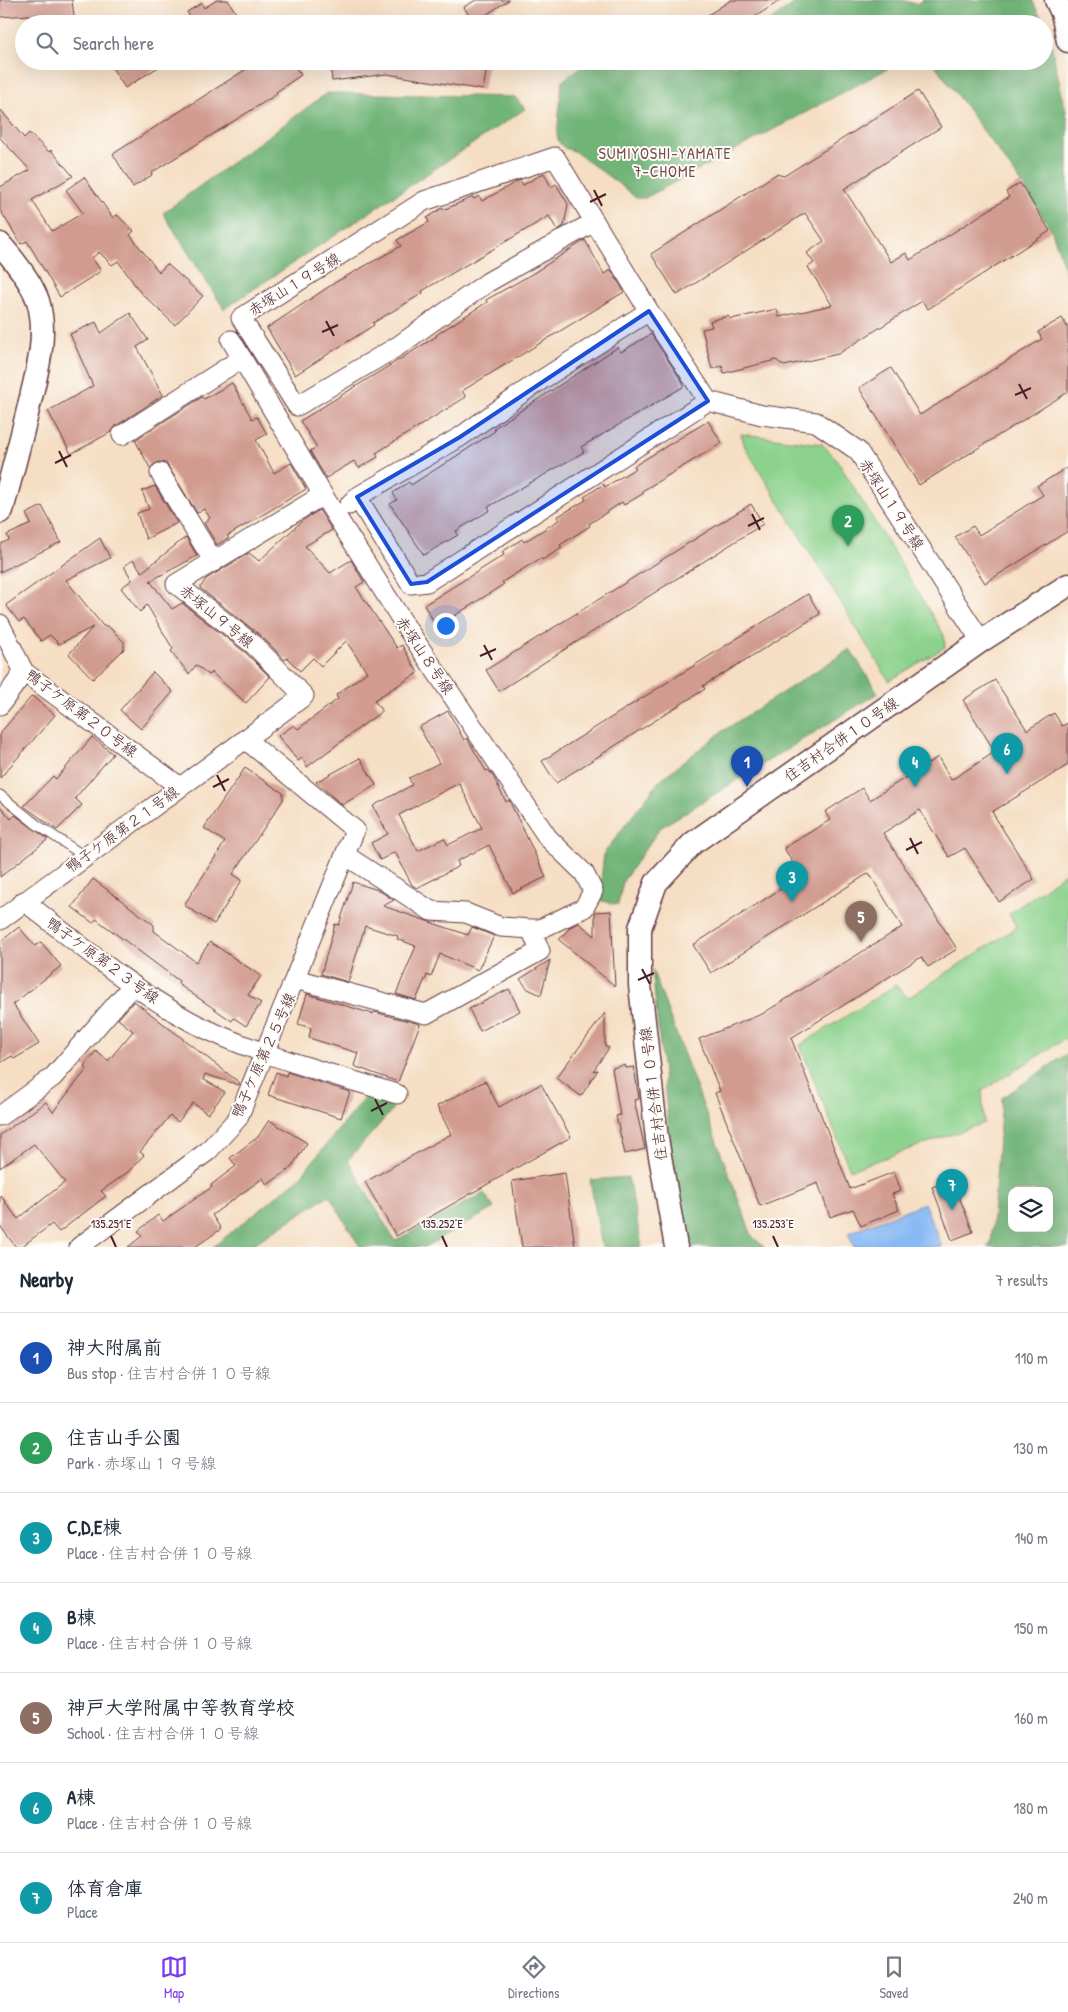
<!DOCTYPE html>
<html lang="en">
<head>
<meta charset="utf-8">
<style>
  :root { --surface:#fff; --page:#f6f6f7; --text:#1f2937; --muted:#747a83; --line:#e0e1e3; --accent:#7c3aed }
  body { margin:0; font-family:"Patrick Hand","Klee One",sans-serif; background:var(--page); color:var(--text) }
  .controls { position:absolute; right:15px; bottom:15px; display:grid; overflow:hidden; border-radius:10px; box-shadow:0 5px 20px #0002 }
  .controls button { width:45px; height:45px; display:grid; place-items:center; padding:0; border:0; border-bottom:1px solid var(--line); background:var(--surface); color:var(--text); font:25px sans-serif }
  .you { position:absolute; left:445px; top:625px; width:18px; height:18px; margin:-12px; border:4px solid #fff; border-radius:50%; background:#1a73e8; box-shadow:0 0 0 8px #1a73e833 }
  .badge { display:grid; place-items:center; width:32px; height:32px; border-radius:50%; background:var(--accent); color:#fff; font-size:16px; font-weight:700 }
  .pin { position:absolute; translate:-50% -41px; filter:drop-shadow(0 1px 2px #0008) }
  .pin::after { content:''; position:absolute; top:26px; width:18px; height:15px; background:inherit; clip-path:polygon(0 0,100% 0,50% 100%) }
  .list { margin:0; padding:0; list-style:none }
  h2 { display:flex; justify-content:space-between; align-items:center; height:65px; margin:0; padding:0 20px; font-size:21px }
  h2 small { font-size:16px; font-weight:400; color:var(--muted) }
  .list li { display:grid; grid-template-columns:32px 1fr auto; gap:15px; align-items:center; box-sizing:border-box; height:90px; padding:0 20px; border-top:1px solid var(--line) }
  .list b { display:block; font-size:19px; white-space:nowrap }
  .list p { margin:0; font-size:16px; white-space:nowrap; color:var(--muted) }
  .list em { font-size:16px; font-style:normal; color:var(--muted) }
  .icon { flex:none; width:28px; height:28px; fill:none; stroke:currentColor; stroke-width:2; stroke-linecap:round; stroke-linejoin:round }
  .map { position:relative; flex:none; width:1068px; height:1247px; overflow:hidden }
  .search { position:absolute; background:var(--surface); box-shadow:0 5px 20px #0002; left:15px; right:15px; top:15px; height:55px; display:flex; align-items:center; gap:12px; box-sizing:border-box; padding:0 18px; border-radius:28px; color:var(--muted); font-size:19px }
  .sheet { height:695px; background:var(--surface) }
  nav { display:flex; justify-content:space-around; align-items:center; box-sizing:border-box; height:70px; border-top:1px solid var(--line); background:var(--surface); font-size:14px; color:var(--muted) }
  nav a { display:grid; justify-items:center; gap:2px }
  nav .on { color:var(--accent) }
  .map>svg:first-child { display:block }
  .green { fill:#8cd28d; stroke:#6b785c }
  .forest { fill:#71b478; stroke:#5e6a52; fill-rule:evenodd }
  .water { fill:#87b9f4; stroke:#686c90 }
  .building { fill:#d19b90; fill-rule:evenodd }
  .lines { fill:none; stroke-linecap:round; stroke-linejoin:round }
  .service-casing { stroke:#643c42; stroke-width:11 }
  .minor-casing { stroke:#643c42; stroke-width:21 }
  .tertiary-casing { stroke:#643c42; stroke-width:25 }
  .service { stroke:#fff; stroke-width:9 }
  .minor { stroke:#fff; stroke-width:19 }
  .tertiary { stroke:#fff; stroke-width:22 }
  .marked { fill:#1d4ed8; fill-opacity:0.2; stroke:#1d4ed8; stroke-width:4; stroke-linejoin:round }
  .ticks { fill:none; stroke:#4a1f2b; stroke-width:2 }
  .labels { text-anchor:middle; dominant-baseline:central; stroke-width:4; stroke-linejoin:round; paint-order:stroke }
  .street-label { font-size:15px; fill:#4a1f2b; stroke:#fdfcf7 }
  .neighbourhood-label { font-size:16px; letter-spacing:1px; fill:#794a4e; stroke:#fdfcf7 }
  .ticks-label { font-size:12px; text-anchor:middle; fill:#4a1f2b; stroke:#fdfcf7; stroke-width:4; stroke-linejoin:round; paint-order:stroke }
</style>
</head>
<body>
<div class="map">
<svg width="1068" height="1247" viewBox="0 0 1068 1247">
  <rect width="100%" height="100%" fill="#fdfcf7"/>
  <filter id="ink" filterUnits="userSpaceOnUse"><feTurbulence type="fractalNoise" baseFrequency=".02" numOctaves="2"/><feDisplacementMap in="SourceGraphic" scale="10" xChannelSelector="R" yChannelSelector="G"/><feConvolveMatrix kernelMatrix="1 2 1 2 8 2 1 2 1" color-interpolation-filters="sRGB"/></filter>
  <filter id="wash" filterUnits="userSpaceOnUse"><feTurbulence type="fractalNoise" baseFrequency=".0096" numOctaves="4" result="noise"/><feDisplacementMap in="SourceGraphic" scale="20" xChannelSelector="R" yChannelSelector="G"/><feGaussianBlur stdDeviation="1.12" result="paint"/><feColorMatrix in="noise" values="0 0 0 0 0 0 0 0 0 0 0 0 0 0 0 0 0 1.4 0 .05"/><feComposite in="paint" operator="in"/></filter>
  <g filter="url(#wash)">
    <rect width="100%" height="100%" fill="#f5dec3"/>
    <path class="green" d="M741 434 822 444 835 457 944 635 945 647 889 681 745 447Z
      M1068 871V1037L982 1091 984 1123 850 1170 800 1045 896 985 908 998 1017 927 1009 914Z"/>
    <path class="forest" d="M799 0H903L916 4 923 0H1032L1044 24H766Z
      M1044 25 1049 35 1068 121V279L1052 231 1023 185 932 61H1044Z
      M599 61H720L736 67 737 61H902L645 198H636L623 187 574 151C564 149 560 146 557 136L562 81 581 67Z
      M327 93 515 97 525 109 224 309 163 213Z
      M850 649 878 693 660 828 623 881 618 905 599 900 604 853 660 780 723 731Z
      M652 969 752 1236 764 1247H689L671 1150Z
      M1068 1053V1247H987L991 1244 1002 1098ZM1012 1191H1049V1228H1012Z
      M369 1092 393 1109 348 1160 395 1241 484 1193 494 1208 425 1247H360L329 1195 249 1247H213L300 1177Z
      M628 1177 642 1247H602L590 1180Z"/>
    <path class="water" d="M924 1203 942 1247H854L848 1233Z"/>
    <g id="blocks">
      <path class="building" d="M0 0H72L74 17 30 21V15L0 17Z
        M217 0H228L239 18 229 24H179L190 17 187 12 202 3 204 8Z
        M476 0H509L473 23 464 7Z
        M731 0H781L744 24H694Z
        M108 61H168L125 88Z
        M259 61H291L301 75 276 92 277 94 151 173 152 175 133 187 113 154Z
        M330 61H488L483 90 387 74 332 81Z
        M918 91 941 127 844 189 891 262 906 253 910 260 1009 197 1006 192 1020 183 1050 231 928 309 922 301 838 354 784 366 776 360 724 373 722 366 712 369 702 329 712 327 710 321 728 316 731 319 777 309 779 317 832 305 808 267 814 263 807 253 824 241 805 213 677 295 651 254 776 174 784 176Z
        M0 109 24 138 29 133 49 152 51 150 73 176 32 200 52 231 83 213 66 190 84 177 113 218 117 215 134 231 130 235 159 272 167 264 203 296 175 325 140 292 118 261 112 265 99 252 92 258 101 271 60 297 27 241 21 244 0 210V187L30 170 0 138Z
        M544 173 551 187 556 184 568 204 564 226 557 230 549 216 422 291 423 293 373 323 374 325 295 375 267 328 336 282 401 246 397 240 429 222 427 218 442 208 443 210 473 197 474 199 479 196 482 201 516 182 520 180 523 185Z
        M585 240 604 274 611 270 624 292 462 391 466 397 376 453 378 457 359 468 354 461 326 478 310 451 317 447 300 421 437 336 436 335 487 302 486 300 532 274Z
        M130 313 148 340 137 347 163 395 116 426 111 432 71 454 48 411 93 386 70 334 96 322 101 333Z
        M1062 318 1068 328V392L919 485 859 388 891 368 920 415 1042 339 1038 332Z
        M651 334 683 383V387L581 447 584 452 488 507 490 510 456 531 458 535 424 555 390 504 397 500 393 493 409 482 411 485 466 450 495 431 494 428 618 347 621 352Z
        M232 383 252 419 257 417 267 434 256 440 274 473 291 463 306 489 227 536 229 538 217 545 204 523 210 518 204 509 197 513 166 463 159 462 150 468 135 440 202 397 204 399Z
        M708 421 722 443 642 491 644 493 624 505 622 502 589 524 590 526 560 545 562 548 542 560 541 558 502 582 504 584 437 627 424 605 504 555 502 552 522 539 524 542 559 520 557 517 586 500 584 497 604 484 605 487 636 468 634 466Z
        M1068 467V531L985 583 955 537 973 526 979 535 1043 495 1037 486Z
        M155 486 177 523 146 539 137 513 149 509 142 491Z
        M751 504 763 524 499 691 486 670Z
        M42 506 61 542 0 572V544L9 540 7 535 31 524 26 514Z
        M319 510 332 530 305 546 330 573 351 560 364 582 356 587 397 648 402 645 418 673 374 700 382 711 307 767 302 758 298 761 278 736 294 725 298 729 338 699 336 695 367 672 346 641 321 666 313 658 300 671 287 658 285 660 261 636 200 588 206 579 249 553 259 561 302 521Z
        M186 537 197 556 150 581 172 609 182 603 246 653 270 677 246 703 211 672 209 675 196 665 189 674 171 651 173 649 147 605 140 612 121 588 132 580 124 566 133 560 142 572Z
        M100 538 110 558 66 580 103 626H108L124 642V649L93 679 69 654 93 627 59 644 50 635 41 641 24 619 19 622 6 605Z
        M808 594 820 614 703 686 705 689 556 783 542 761Z
        M153 672 173 692 141 729 120 710Z
        M995 680 1027 730 1054 713 1062 726 1068 723V765L992 812 1034 879 999 902 965 848 949 857 920 810 883 833 957 949 928 967 921 957 791 1038 850 1189 894 1172 901 1191 892 1194 899 1210 861 1226 853 1209 830 1217 818 1183 760 1206 715 1093 720 1091 699 1039 762 1014 902 927 869 873 711 973 693 945 801 876 784 848 830 820 825 812 862 788 870 800 938 757 951 780 995 752 963 700Z
        M32 696 55 715 0 778V733Z
        M448 711 464 740 467 738 486 771 488 770 492 774 506 802 509 800 546 877 513 893 489 845 457 861 459 866 417 888 412 885 395 852 380 860 371 843 388 834 373 806 412 785 409 778 439 763 419 727ZM459 783 482 828 448 845 444 838 418 851 399 815Z
        M92 737 113 754 75 798 82 805 57 830 24 806 53 776 56 779Z
        M360 758 376 785 342 805 316 782Z
        M245 768 283 793V800L233 874 242 880 214 924 184 905 225 842 204 828Z
        M0 806 11 819 15 815 48 839 0 877Z
        M93 879 154 925V931L196 962 210 942 261 976 248 995 261 1003 246 1026 234 1018 232 1021 178 984 179 981 96 919 93 923 72 907Z
        M353 882 378 890 394 900 383 906 468 935 472 927 494 936 478 970 440 954 431 977 427 975 416 1000 396 994 416 946 397 939 398 936 365 926 348 982 321 974 335 924 339 925Z
        M611 911 615 986 559 940 570 927 579 923 595 936V912Z
        M19 927 35 946 41 942 61 966 13 1004 39 1044 14 1059 12 1056 0 1063V942Z
        M550 960 541 995 528 989 520 979Z
        M509 989 520 1011 480 1031 469 1009Z
        M307 994 373 1014 374 1012 420 1024 398 1082 354 1066 358 1053 309 1038 311 1028 298 1024Z
        M134 1001 240 1083 239 1085 205 1074 203 1079 225 1092 208 1114 193 1103 178 1122 170 1116 140 1152 144 1155 128 1172 101 1191 106 1196 59 1232 52 1224 21 1247H16L0 1226V1195L18 1219 65 1182 34 1144 0 1168V1135L46 1102 53 1112 87 1069 84 1066 96 1051 108 1061 133 1031 118 1019Z
        M605 1013V1046L609 1048 593 1071 598 1070 581 1096 556 1078Z
        M625 1065 626 1068 634 1067 639 1099 634 1100 645 1149 625 1154 616 1116 620 1115 612 1068Z
        M276 1072 286 1076 287 1072 350 1092 341 1118 268 1095Z
        M485 1081 499 1107 541 1084 571 1137 396 1236 365 1182 451 1134 437 1106Z
        M269 1120 307 1143 291 1168 267 1185 263 1178 212 1215 221 1229 195 1247H128L142 1236 138 1231 158 1215 163 1221 212 1187 211 1185 236 1166 230 1158 258 1137Z
        M565 1173 575 1247H522L512 1181Z
        M952 1179 973 1232 952 1240 932 1187Z"/>
    </g>
  </g>
  <g filter="url(#ink)">
    <use href="#blocks" fill-opacity="0" stroke="#643c42" stroke-width="1"/>
    <g class="lines">
      <g class="service-casing">
        <path id="service" d="M0 795 36 824 84 856"/>
      </g>
      <g class="minor-casing">
        <path id="minor" d="M594 222 488 282 398 346 297 406 241 318 424 201 555 157 649 311 708 401 762 415 816 422 858 451 981 641
          M231 340 323 495 408 630 548 838 584 873 593 891 584 908 540 929H531
          M122 435 242 358
          M160 473 214 562
          M357 497 411 584 427 582 708 401
          M349 505 357 497 460 437 532 386 649 311
          M0 624 24 672 180 787
          M0 705 24 672
          M24 901C78 943 130 988 190 1021 252 1054 330 1073 397 1094
          M0 920 304 696 254 645 176 584 323 495
          M295 979 426 1014 540 951 531 929 501 927 466 913 431 911 345 855
          M0 1116 53 1077 132 986
          M79 1247 208 1151 238 1118 355 830 245 739"/>
      </g>
      <g class="tertiary-casing">
        <path id="tertiary" d="M1056 0 1062 13 1068 41
          M0 244C14 260 31 281 38 301 49 338 35 378 27 414 19 446 11 478 2 510L0 512
          M676 1247 657 1139 640 985V928L656 883 693 843 981 641 1068 585"/>
      </g>
      <use href="#service" class="service"/>
      <use href="#minor" class="minor"/>
      <use href="#tertiary" class="tertiary"/>
    </g>
  </g>
  <path class="marked" d="M649 311 708 401 427 582 411 584 357 497 460 437Z"/>
  <path class="ticks" d="M594 190 602 206M590 202 606 194M326 321 334 336M322 332 338 325M1019 384 1027 399M1015 395 1031 388M59 451 67 467M55 463 71 455M752 514 760 530M748 526 764 518M484 645 492 660M480 656 496 649M217 775 225 791M213 787 229 779M910 838 918 854M906 850 922 842M642 969 650 984M638 980 654 973M375 1099 383 1115M371 1111 387 1103M111 1236 116 1247M442 1236 447 1247M773 1236 778 1247"/>
  <g class="labels">
    <g class="street-label">
      <text transform="translate(294 284) rotate(-32)">赤塚山１９号線</text>
      <text transform="translate(892 504) rotate(57)">赤塚山１９号線</text>
      <text transform="translate(217 616) rotate(39)">赤塚山９号線</text>
      <text transform="translate(425 655) rotate(56)">赤塚山８号線</text>
      <text transform="translate(82 713) rotate(37)">鴨子ケ原第２０号線</text>
      <text transform="translate(841 739) rotate(-35)">住吉村合併１０号線</text>
      <text transform="translate(122 829) rotate(-36)">鴨子ケ原第２１号線</text>
      <text transform="translate(103 960) rotate(36)">鴨子ケ原第２３号線</text>
      <text transform="translate(263 1055) rotate(-66)">鴨子ケ原第２５号線</text>
      <text transform="translate(653 1094) rotate(-97)">住吉村合併１０号線</text>
    </g>
    <g class="neighbourhood-label">
      <text x="665" y="153">SUMIYOSHI-YAMATE<tspan x="665" dy="18">7-CHOME</tspan></text>
    </g>
  </g>
  <g class="ticks-label">
    <text x="111" y="1228">135.251°E</text>
    <text x="442" y="1228">135.252°E</text>
    <text x="773" y="1228">135.253°E</text>
  </g>
</svg>
<div class="controls">
<button><svg class="icon" aria-label="layers" viewBox="0 0 24 24"><path d="M12 4l9 5-9 5-9-5zM3 14l9 5 9-5"/></svg></button>
</div>
<div class="you"></div>
<div class="pin badge" style="left:747px;top:787px;background:#1a4fb4">1</div>
<div class="pin badge" style="left:848px;top:546px;background:#2e9e5b">2</div>
<div class="pin badge" style="left:792px;top:902px;background:#0f9aa8">3</div>
<div class="pin badge" style="left:915px;top:787px;background:#0f9aa8">4</div>
<div class="pin badge" style="left:861px;top:942px;background:#8d6e63">5</div>
<div class="pin badge" style="left:1007px;top:774px;background:#0f9aa8">6</div>
<div class="pin badge" style="left:952px;top:1210px;background:#0f9aa8">7</div>
<div class="search"><svg class="icon" aria-label="search" viewBox="0 0 24 24"><circle cx="10" cy="10" r="6"/><path d="M15 15l6 6"/></svg>Search here</div>
</div>
<section class="sheet">
<h2>Nearby<small>7 results</small></h2>
<ul class="list">
<li><span class="badge" style="background:#1a4fb4">1</span><div><b>神大附属前</b><p>Bus stop · 住吉村合併１０号線</p></div><em>110 m</em></li>
<li><span class="badge" style="background:#2e9e5b">2</span><div><b>住吉山手公園</b><p>Park · 赤塚山１９号線</p></div><em>130 m</em></li>
<li><span class="badge" style="background:#0f9aa8">3</span><div><b>C,D,E棟</b><p>Place · 住吉村合併１０号線</p></div><em>140 m</em></li>
<li><span class="badge" style="background:#0f9aa8">4</span><div><b>B棟</b><p>Place · 住吉村合併１０号線</p></div><em>150 m</em></li>
<li><span class="badge" style="background:#8d6e63">5</span><div><b>神戸大学附属中等教育学校</b><p>School · 住吉村合併１０号線</p></div><em>160 m</em></li>
<li><span class="badge" style="background:#0f9aa8">6</span><div><b>A棟</b><p>Place · 住吉村合併１０号線</p></div><em>180 m</em></li>
<li><span class="badge" style="background:#0f9aa8">7</span><div><b>体育倉庫</b><p>Place</p></div><em>240 m</em></li>
</ul>
</section>
<nav>
<a class="on"><svg class="icon" aria-label="map" viewBox="0 0 24 24"><path d="M3 6l6-2 6 2 6-2v14l-6 2-6-2-6 2zM9 4v14M15 6v14"/></svg>Map</a>
<a><svg class="icon" aria-label="directions" viewBox="0 0 24 24"><path d="M12 3l9 9-9 9-9-9zM9 14v-3h6M13 9l2 2-2 2"/></svg>Directions</a>
<a><svg class="icon" aria-label="saved" viewBox="0 0 24 24"><path d="M7 4h10v16l-5-4-5 4z"/></svg>Saved</a>
</nav>
</body>
</html>
